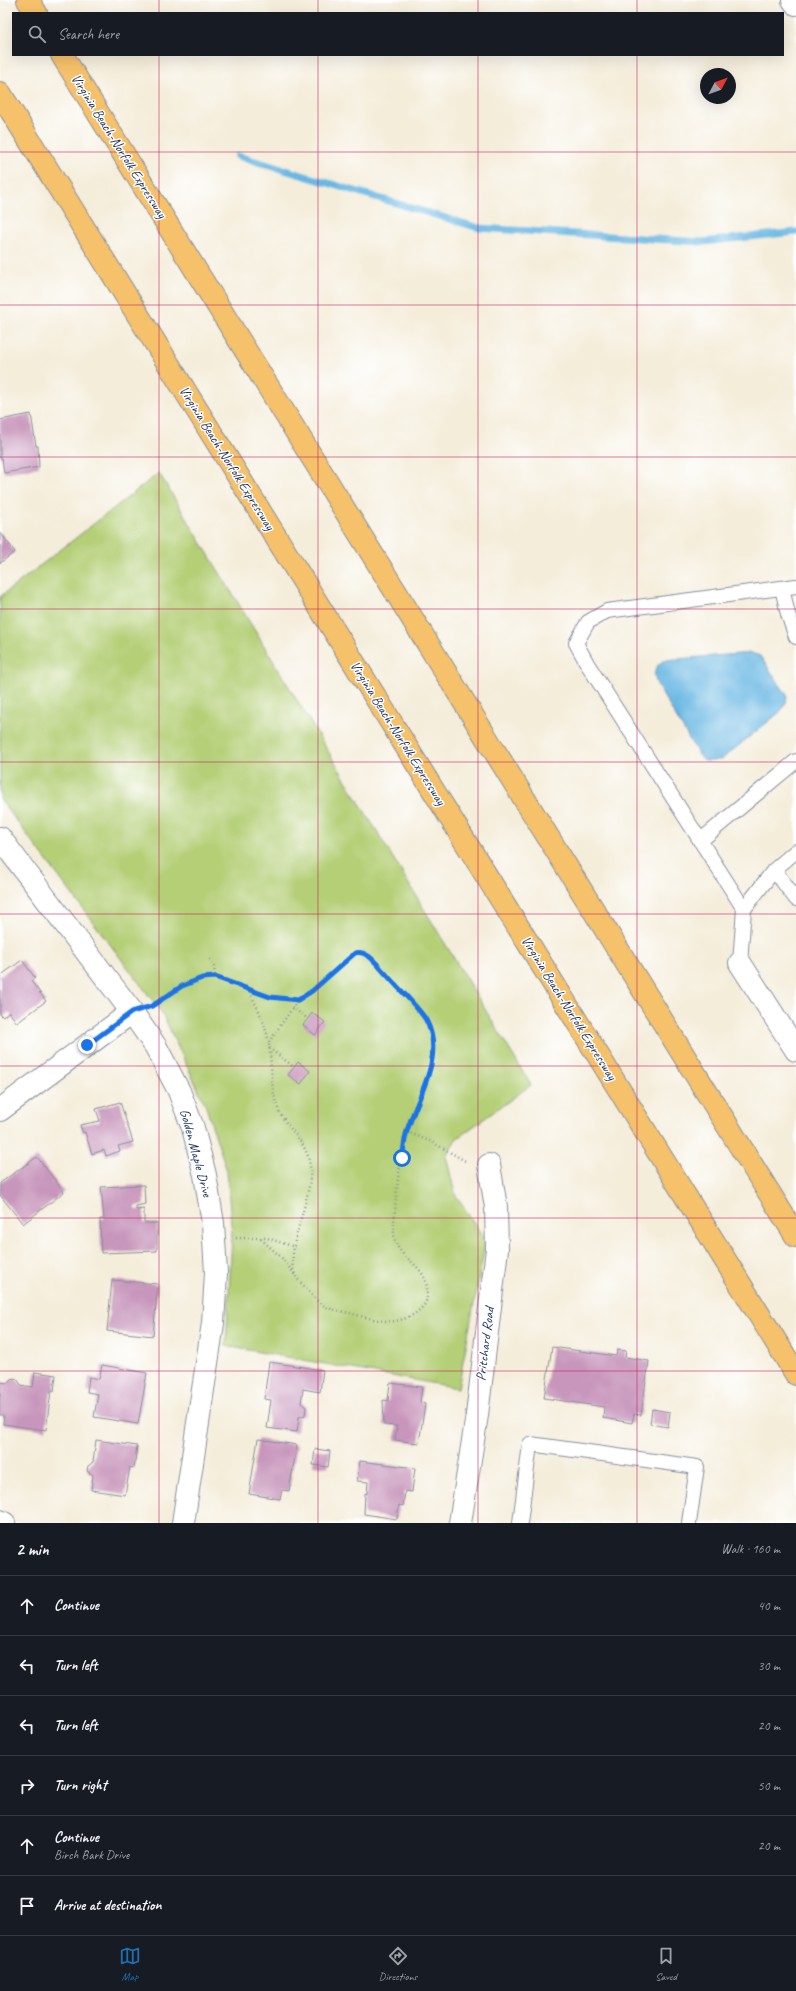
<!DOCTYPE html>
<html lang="en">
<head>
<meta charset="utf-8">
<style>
  :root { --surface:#171b24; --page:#242831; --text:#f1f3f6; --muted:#9ea1a6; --line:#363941; --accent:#1f6fb2 }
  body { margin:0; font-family:Caveat,sans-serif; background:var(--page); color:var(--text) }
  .compass { position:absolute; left:700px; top:68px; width:36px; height:36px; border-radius:50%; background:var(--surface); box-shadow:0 4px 16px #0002; rotate:49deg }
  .stop { position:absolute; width:12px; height:12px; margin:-9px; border:3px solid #1a73e8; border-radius:50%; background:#fff }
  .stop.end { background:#1a73e8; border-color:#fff; box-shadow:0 1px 4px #0008 }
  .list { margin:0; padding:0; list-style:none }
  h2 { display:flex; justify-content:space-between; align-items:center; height:52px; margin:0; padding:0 16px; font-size:17px }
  h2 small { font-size:13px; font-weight:400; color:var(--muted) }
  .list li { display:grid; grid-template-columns:26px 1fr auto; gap:12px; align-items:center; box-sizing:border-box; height:60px; padding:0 16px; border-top:1px solid var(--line) }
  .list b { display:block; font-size:15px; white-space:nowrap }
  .list p { margin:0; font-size:13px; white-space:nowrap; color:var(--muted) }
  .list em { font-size:13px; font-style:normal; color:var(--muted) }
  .icon { flex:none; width:22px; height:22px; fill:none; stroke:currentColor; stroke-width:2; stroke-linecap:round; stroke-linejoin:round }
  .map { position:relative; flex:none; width:796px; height:1523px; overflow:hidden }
  .search { position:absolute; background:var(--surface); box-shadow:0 4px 16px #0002; left:12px; right:12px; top:12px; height:44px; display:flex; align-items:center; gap:10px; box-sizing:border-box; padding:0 14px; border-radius:0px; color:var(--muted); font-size:15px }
  .sheet { height:412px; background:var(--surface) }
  nav { display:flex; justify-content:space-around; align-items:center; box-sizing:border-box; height:56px; border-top:1px solid var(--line); background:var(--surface); font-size:11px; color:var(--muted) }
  nav a { display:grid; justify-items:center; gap:2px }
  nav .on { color:var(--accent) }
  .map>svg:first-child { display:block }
  .green { fill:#b4cf76; stroke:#687f6a }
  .water { fill:#69b7e3; stroke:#4273a0 }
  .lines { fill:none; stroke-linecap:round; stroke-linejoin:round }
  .stream { stroke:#69b7e3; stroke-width:7 }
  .building { fill:#c896bc }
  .lane-casing { stroke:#888e9c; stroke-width:16 }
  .street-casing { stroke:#888e9c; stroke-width:24 }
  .highway-casing { stroke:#888e9c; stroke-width:24 }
  .path { stroke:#888e9c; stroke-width:2.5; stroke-dasharray:1 3; stroke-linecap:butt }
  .lane { stroke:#fff; stroke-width:14 }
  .street { stroke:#fff; stroke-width:22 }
  .highway { stroke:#f5c16b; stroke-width:22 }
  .route { stroke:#1a73e8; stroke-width:5 }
  .grid { fill:none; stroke:#c2185b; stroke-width:1; stroke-opacity:0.55 }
  .labels { text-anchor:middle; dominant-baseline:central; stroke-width:3; stroke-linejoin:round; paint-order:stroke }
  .street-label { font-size:14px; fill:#1b2f5e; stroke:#fff }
</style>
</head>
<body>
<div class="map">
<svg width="796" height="1523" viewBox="0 0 796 1523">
  <rect width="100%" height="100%" fill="#fff"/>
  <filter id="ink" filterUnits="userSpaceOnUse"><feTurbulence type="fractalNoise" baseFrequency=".025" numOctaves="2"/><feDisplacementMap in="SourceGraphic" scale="8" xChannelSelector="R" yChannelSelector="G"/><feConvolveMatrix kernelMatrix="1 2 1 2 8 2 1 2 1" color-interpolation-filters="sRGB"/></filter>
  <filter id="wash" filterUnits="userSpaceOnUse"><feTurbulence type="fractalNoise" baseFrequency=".012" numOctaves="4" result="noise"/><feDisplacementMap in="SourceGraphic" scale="16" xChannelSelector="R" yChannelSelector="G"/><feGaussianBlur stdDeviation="0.9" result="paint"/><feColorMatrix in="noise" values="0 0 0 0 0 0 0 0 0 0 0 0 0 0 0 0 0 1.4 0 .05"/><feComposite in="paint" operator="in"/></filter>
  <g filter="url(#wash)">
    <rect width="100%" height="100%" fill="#f4edda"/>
    <path class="green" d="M159 473 531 1085 456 1139 446 1156 455 1194 486 1241 458 1388 226 1346 232 1237 227 1171 205 1104 162 1013 0 799V597Z"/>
    <path class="water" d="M751 653 760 656 787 695 786 703 780 712 722 759 712 761H704L697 752 658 687C653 673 652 670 664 660Z"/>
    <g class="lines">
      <path class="stream" d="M238 156 479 228 702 242 796 232"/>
    </g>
    <g id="blocks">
      <path class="building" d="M31 414 36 446H38L39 467 4 473 2 458H0V420Z
        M0 532 15 552 0 563Z
        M22 960 35 978 31 981 46 1001 17 1023 9 1012 3 1017 0 1014V976Z
        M312 1013 325 1022 315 1035 303 1025Z
        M298 1062 310 1071 301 1084 288 1075Z
        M120 1102 133 1142 118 1146 120 1151 106 1156 104 1150 92 1154 85 1132 83 1133 80 1125 100 1121 96 1109Z
        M37 1157 64 1192 23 1224 0 1195V1183Z
        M144 1185 145 1204 136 1206V1210L144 1209V1223H157V1251L101 1253 100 1219H104L101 1187Z
        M112 1280 158 1284 153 1336 107 1331Z
        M552 1347 616 1356 617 1350 626 1351 625 1357 649 1361 641 1415 634 1414 632 1423 603 1418 604 1407 544 1398Z
        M269 1362 323 1370 320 1392 303 1389 301 1403 306 1407 305 1415 299 1417 297 1432 267 1428 271 1400 264 1399Z
        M102 1365 147 1373 138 1424 94 1417 98 1394 87 1392 89 1377 99 1379Z
        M35 1372 56 1375 54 1391H51L46 1430 3 1424 4 1415H0V1382L8 1383 13 1378 17 1379 21 1385 33 1387Z
        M390 1383 422 1387 420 1402 425 1404 419 1443 395 1440 397 1426 384 1425 383 1400 388 1401Z
        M652 1409 670 1412 668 1427 650 1424Z
        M258 1439 297 1445 289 1491 282 1490 280 1499 249 1494Z
        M96 1440 137 1446 134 1468 130 1467 125 1495 91 1490 93 1475 87 1471 88 1466 93 1462Z
        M315 1449 330 1451 328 1467 313 1465Z
        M360 1461 415 1468 412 1492 405 1491 403 1506 399 1505 397 1519 364 1514 365 1493 367 1494 368 1482 357 1481Z"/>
    </g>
  </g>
  <g filter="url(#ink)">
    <use href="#blocks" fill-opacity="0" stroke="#888e9c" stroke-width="1"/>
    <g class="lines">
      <g class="lane-casing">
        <path id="lane" d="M782 588 788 614 796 637
          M700 841 796 761
          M774 870 796 899
          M744 909 588 665 576 643 588 622 607 611 796 586
          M740 963 744 909 774 870 796 851
          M520 1523 530 1444 697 1467 689 1523"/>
      </g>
      <g class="street-casing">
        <path id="street" d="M793 0 796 4
          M0 838 132 1012 156 1047 179 1091 193 1128 205 1175 213 1223 216 1273 213 1323 183 1523
          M740 963 796 1050
          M0 1110 132 1012
          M0 1521 4 1523
          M460 1523 477 1415 497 1249 496 1207 489 1165"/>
      </g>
      <g class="highway-casing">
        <path id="highway" d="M28 0 36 13
          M62 55 796 1236
          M0 93 796 1374"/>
      </g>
      <path class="path" d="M210 959 214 967 215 977
        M153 1005C172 992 191 977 215 977L270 997 298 1000 312 991 355 953C368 949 380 968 388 976 397 987 422 1010 427 1022 443 1063 416 1096 406 1133 402 1151 399 1170 397 1188 396 1202 392 1228 395 1240 401 1262 428 1264 427 1293 427 1298 427 1300 424 1305 417 1314 407 1319 395 1321 383 1323 358 1315 345 1312 323 1308 320 1305 306 1288 303 1284 297 1280 295 1275 284 1249 314 1197 310 1166 307 1139 286 1130 277 1106 269 1083 273 1058 267 1034 263 1019 256 1004 249 991
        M292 1007 308 1019
        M269 1042 298 1000
        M269 1048 294 1067
        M407 1132 432 1142 467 1162
        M236 1238H267L295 1247
        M261 1239 281 1257 295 1275"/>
      <use href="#lane" class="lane"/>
      <use href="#street" class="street"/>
      <use href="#highway" class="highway"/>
    </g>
  </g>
  <g class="lines" filter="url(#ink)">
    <path class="route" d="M87 1045 132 1012 152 1006 182 986 202 978 215 977 270 997 298 1000 312 991 355 953C367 949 378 966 386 974 396 986 419 1008 426 1020 446 1057 417 1097 407 1131 404 1140 404 1150 402 1158"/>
  </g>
  <path class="grid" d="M159 0V13M318 0V13M478 0V13M637 0V13M159 55V1523M318 55V1523M478 55V1523M637 55V1523M0 152H796M0 305H796M0 457H796M0 609H796M0 762H796M0 914H796M0 1066H796M0 1218H796M0 1371H796"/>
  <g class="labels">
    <g class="street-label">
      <text transform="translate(119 146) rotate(58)">Virginia Beach-Norfolk Expressway</text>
      <text transform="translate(227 458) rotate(58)">Virginia Beach-Norfolk Expressway</text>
      <text transform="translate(398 733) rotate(58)">Virginia Beach-Norfolk Expressway</text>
      <text transform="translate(569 1008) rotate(58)">Virginia Beach-Norfolk Expressway</text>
      <text transform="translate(196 1153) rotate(75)">Golden Maple Drive</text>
      <text transform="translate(485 1344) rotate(-83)">Pritchard Road</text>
    </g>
  </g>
</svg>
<svg class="compass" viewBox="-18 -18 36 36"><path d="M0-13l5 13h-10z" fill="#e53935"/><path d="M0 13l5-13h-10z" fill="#9ea1a6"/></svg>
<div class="stop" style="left:402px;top:1158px"></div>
<div class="stop end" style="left:87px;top:1045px"></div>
<div class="search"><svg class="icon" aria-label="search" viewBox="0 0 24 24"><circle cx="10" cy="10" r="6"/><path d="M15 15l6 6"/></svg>Search here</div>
</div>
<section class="sheet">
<h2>2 min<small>Walk · 160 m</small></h2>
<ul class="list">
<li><svg class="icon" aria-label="ahead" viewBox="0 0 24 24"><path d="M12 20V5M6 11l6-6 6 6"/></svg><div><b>Continue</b></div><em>40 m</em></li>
<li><svg class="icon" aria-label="left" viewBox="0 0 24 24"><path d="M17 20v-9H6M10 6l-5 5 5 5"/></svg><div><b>Turn left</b></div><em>30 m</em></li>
<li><svg class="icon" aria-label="left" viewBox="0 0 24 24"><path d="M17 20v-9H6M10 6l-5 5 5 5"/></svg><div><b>Turn left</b></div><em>20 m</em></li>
<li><svg class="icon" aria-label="right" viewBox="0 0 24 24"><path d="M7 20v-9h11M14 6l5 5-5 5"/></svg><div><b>Turn right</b></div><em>50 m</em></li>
<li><svg class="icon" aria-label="ahead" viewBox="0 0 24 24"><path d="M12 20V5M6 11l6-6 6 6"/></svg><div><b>Continue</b><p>Birch Bark Drive</p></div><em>20 m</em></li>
<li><svg class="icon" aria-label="arrive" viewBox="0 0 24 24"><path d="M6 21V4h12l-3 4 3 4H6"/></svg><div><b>Arrive at destination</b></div></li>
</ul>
</section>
<nav>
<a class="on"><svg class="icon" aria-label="map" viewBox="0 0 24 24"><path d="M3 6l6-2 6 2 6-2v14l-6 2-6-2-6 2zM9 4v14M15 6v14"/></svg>Map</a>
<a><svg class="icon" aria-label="directions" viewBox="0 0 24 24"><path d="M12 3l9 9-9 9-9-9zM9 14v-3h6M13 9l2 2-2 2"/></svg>Directions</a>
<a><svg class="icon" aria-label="saved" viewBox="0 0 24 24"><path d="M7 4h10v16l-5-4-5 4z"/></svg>Saved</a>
</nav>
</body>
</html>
